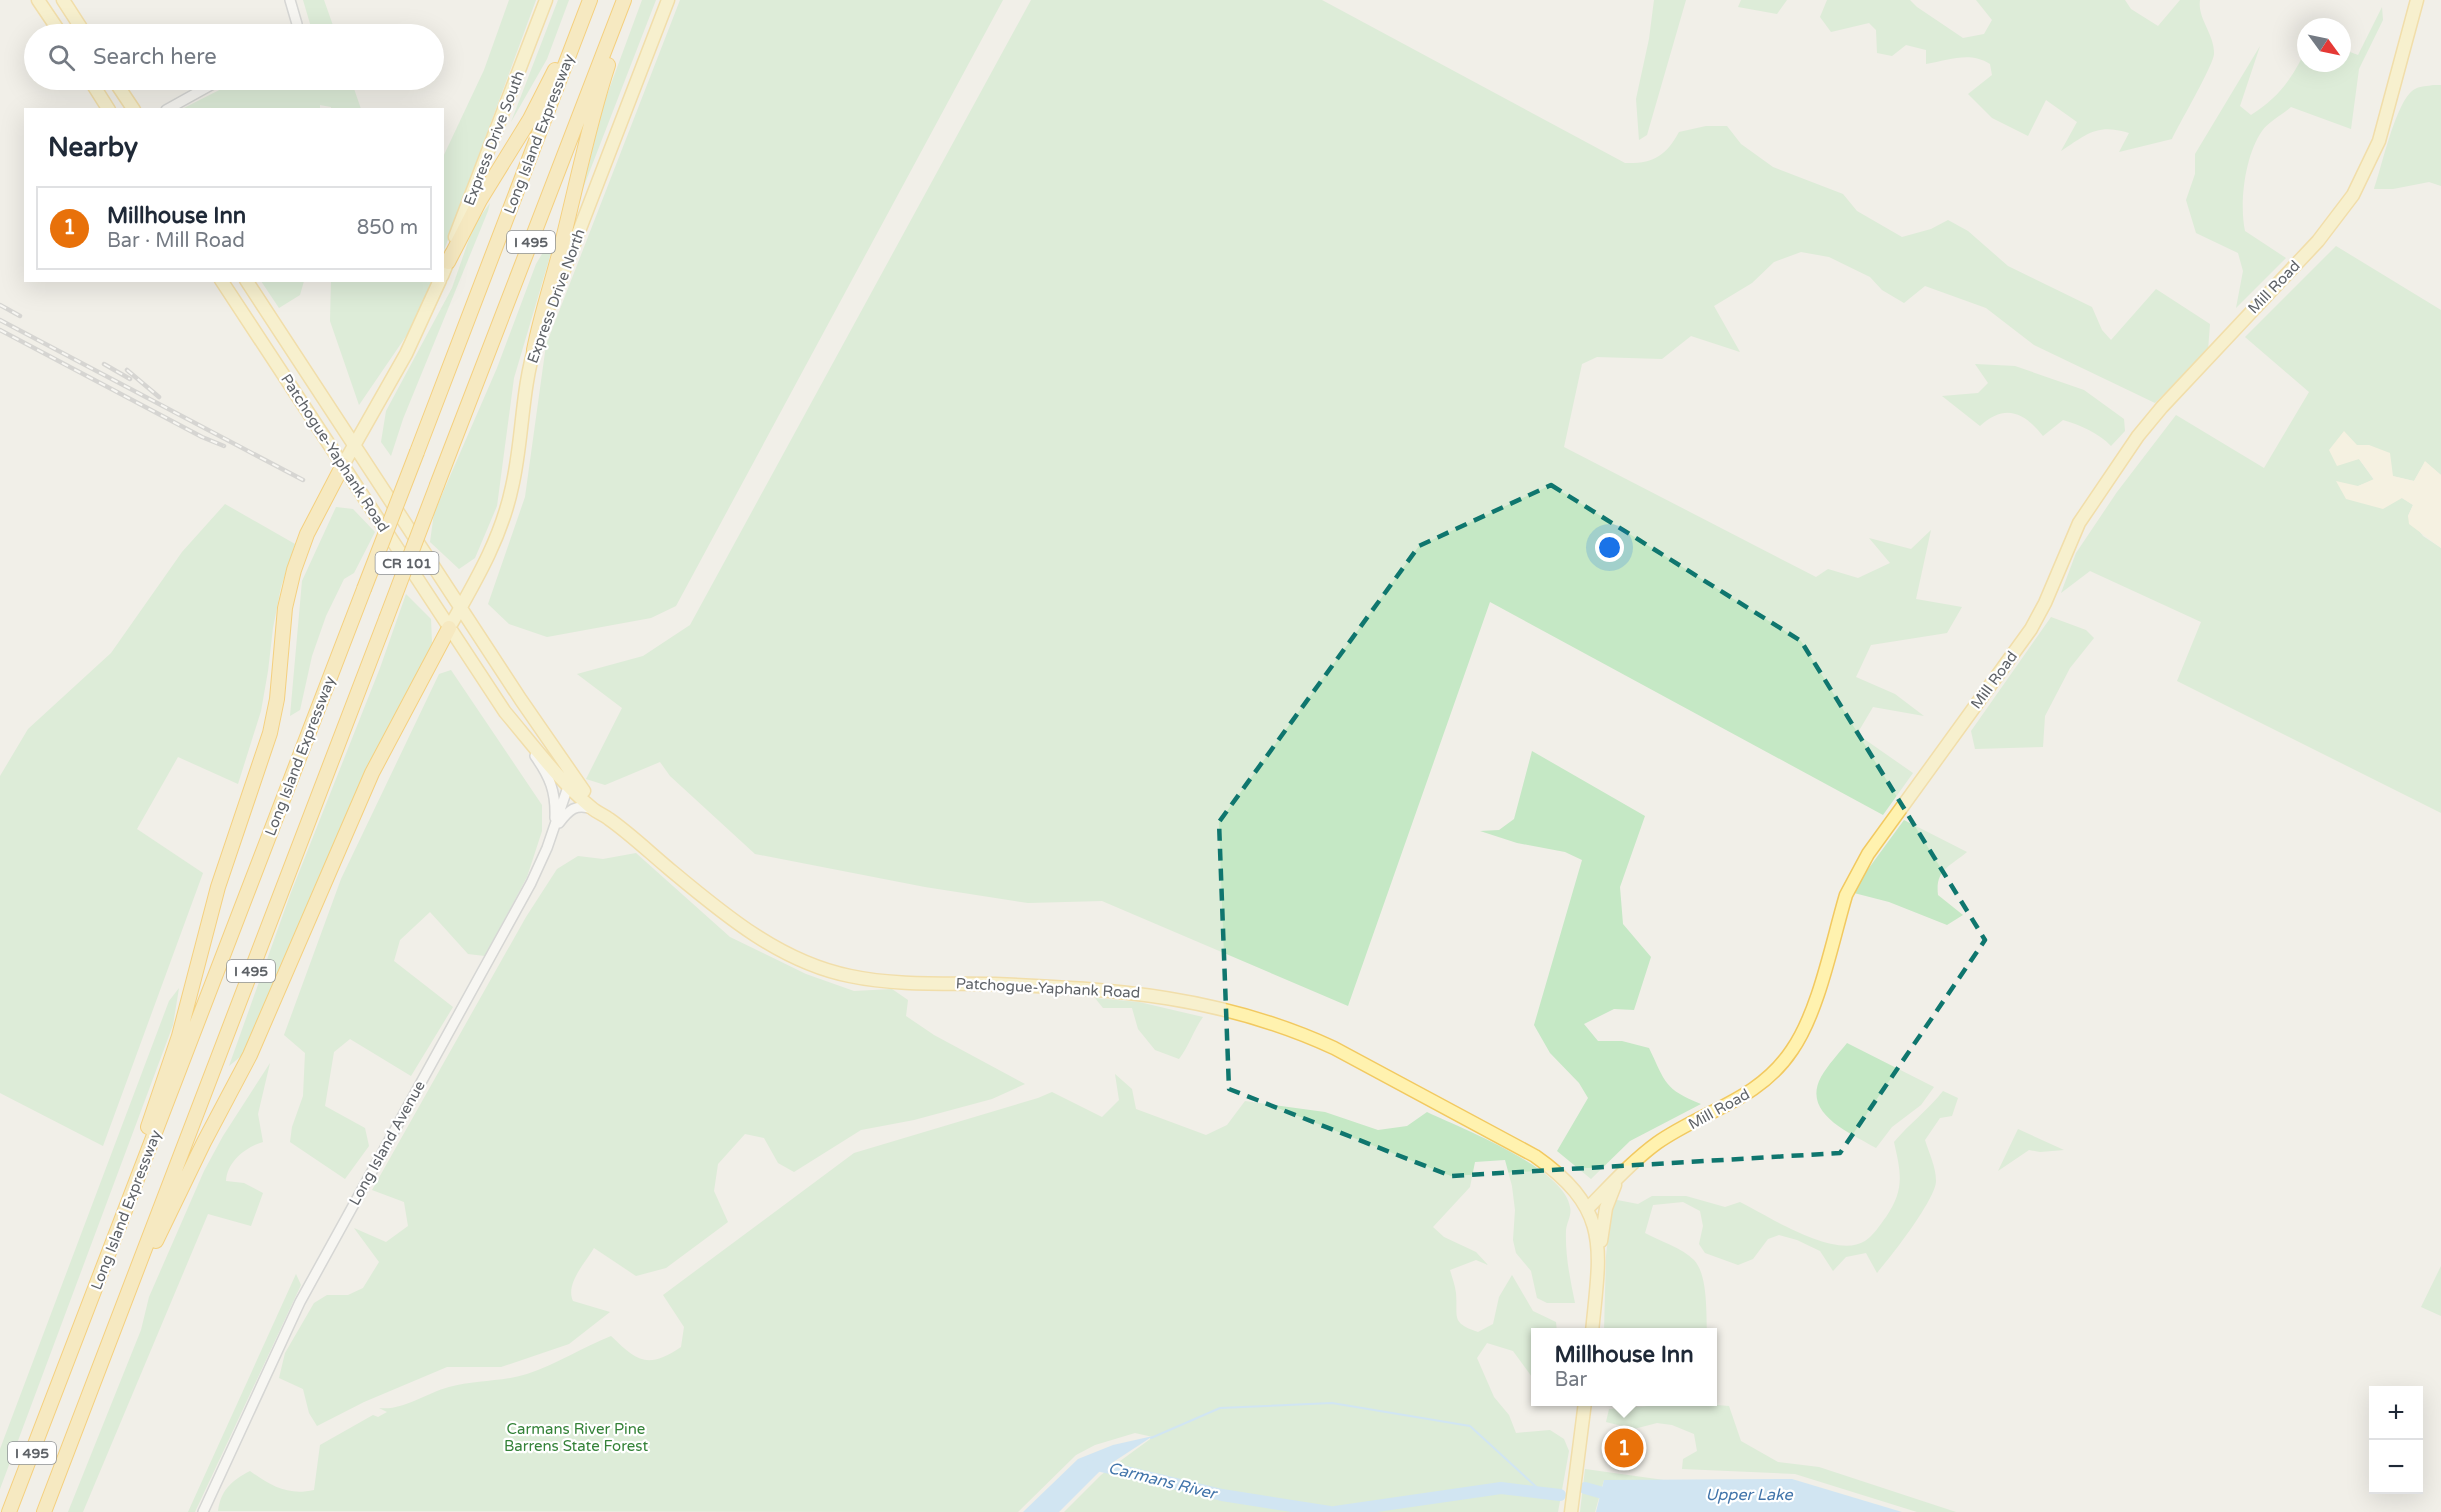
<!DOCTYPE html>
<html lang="en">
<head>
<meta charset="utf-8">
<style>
  :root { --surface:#fff; --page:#f6f6f7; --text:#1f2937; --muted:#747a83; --line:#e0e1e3; --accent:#ea4335 }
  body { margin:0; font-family:"Varela Round",sans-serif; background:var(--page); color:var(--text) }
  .controls { position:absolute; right:18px; bottom:18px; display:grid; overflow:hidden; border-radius:0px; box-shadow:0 6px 24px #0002 }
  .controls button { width:54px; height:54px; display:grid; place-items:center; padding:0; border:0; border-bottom:2px solid var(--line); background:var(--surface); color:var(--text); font:30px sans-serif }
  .compass { position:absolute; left:2297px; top:18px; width:54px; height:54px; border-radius:50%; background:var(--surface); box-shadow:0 6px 24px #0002; rotate:123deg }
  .you { position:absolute; left:1610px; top:548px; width:21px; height:21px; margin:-15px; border:4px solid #fff; border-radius:50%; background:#1a73e8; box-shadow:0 0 0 9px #1a73e833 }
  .badge { display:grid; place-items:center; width:39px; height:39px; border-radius:50%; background:var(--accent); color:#fff; font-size:20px; font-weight:700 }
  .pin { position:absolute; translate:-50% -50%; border:3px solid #fff; box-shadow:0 2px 6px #0006 }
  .popup { position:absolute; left:1531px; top:1328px; width:186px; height:78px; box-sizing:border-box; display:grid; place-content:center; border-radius:0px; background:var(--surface); filter:drop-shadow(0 2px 4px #0005); font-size:20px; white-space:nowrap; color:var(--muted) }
  .popup b { font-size:22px; color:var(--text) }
  .popup::after { content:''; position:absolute; left:50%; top:100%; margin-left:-12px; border:12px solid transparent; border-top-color:var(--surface) }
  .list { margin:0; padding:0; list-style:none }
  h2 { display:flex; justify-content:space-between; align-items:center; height:78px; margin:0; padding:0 24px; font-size:26px }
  h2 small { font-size:20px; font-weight:400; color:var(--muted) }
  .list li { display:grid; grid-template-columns:39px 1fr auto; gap:18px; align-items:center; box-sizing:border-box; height:84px; margin:0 12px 12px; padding:0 12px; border:2px solid var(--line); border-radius:0px }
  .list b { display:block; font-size:22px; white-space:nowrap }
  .list p { margin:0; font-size:20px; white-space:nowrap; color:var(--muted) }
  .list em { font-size:20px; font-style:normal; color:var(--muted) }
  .icon { flex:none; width:33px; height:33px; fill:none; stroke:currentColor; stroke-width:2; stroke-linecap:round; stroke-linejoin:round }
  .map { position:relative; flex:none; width:2441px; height:1512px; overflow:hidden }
  .search { position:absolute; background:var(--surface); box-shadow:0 6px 24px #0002; left:24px; top:24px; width:420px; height:66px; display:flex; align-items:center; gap:15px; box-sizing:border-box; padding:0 21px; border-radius:33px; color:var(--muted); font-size:22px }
  .panel { position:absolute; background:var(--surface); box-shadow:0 6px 24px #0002; left:24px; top:108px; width:420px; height:174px; border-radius:0px }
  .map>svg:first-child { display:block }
  .green { fill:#c5e8c5 }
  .sand { fill:#fbf3d9 }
  .water { fill:#aadaff }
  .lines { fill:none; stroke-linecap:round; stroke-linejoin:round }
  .stream { stroke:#aadaff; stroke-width:2 }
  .river { stroke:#aadaff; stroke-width:12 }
  .minor-casing { stroke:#b5b8bc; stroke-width:12 }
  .major-casing { stroke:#f2c960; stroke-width:15 }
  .highway-casing { stroke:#f9ab00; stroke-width:16 }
  .minor { stroke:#fff; stroke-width:9 }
  .major { stroke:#fff2af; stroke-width:12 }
  .highway { stroke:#fde293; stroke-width:14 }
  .rail-casing { stroke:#b6b7b8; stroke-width:4.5 }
  .rail { stroke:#fff; stroke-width:2; stroke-dasharray:7; stroke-linecap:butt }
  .highway-bridge-casing { stroke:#f9ab00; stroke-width:16; stroke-linecap:butt }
  .highway-bridge { stroke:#fde293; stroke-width:14 }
  .marked { fill:none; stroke:#0f766e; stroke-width:4.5; stroke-dasharray:12 8; stroke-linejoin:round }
  .labels { text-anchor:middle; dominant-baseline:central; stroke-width:4.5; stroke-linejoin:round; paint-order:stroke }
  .shield { fill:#fff; stroke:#8f9295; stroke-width:1.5 }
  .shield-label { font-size:14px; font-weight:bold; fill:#5f6368 }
  .street-label { font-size:15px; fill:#5f6368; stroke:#fff }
  .park-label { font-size:15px; fill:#348238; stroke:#fff }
  .water-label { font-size:16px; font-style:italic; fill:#4174aa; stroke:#fff }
</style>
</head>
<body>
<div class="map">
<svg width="2441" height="1512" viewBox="0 0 2441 1512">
  <rect width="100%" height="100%" fill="#f1efe8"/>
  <path class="green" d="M303 0H324L336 34H308L311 27Z
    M509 0H536L443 253V157L484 70Z
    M558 0H569L547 59 511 122Z
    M642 0H656L582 191 604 103Z
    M680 0H1003L676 606 651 618 547 637 509 624 488 604 525 497 546 345Z
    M1031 0H1322L1625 163C1653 164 1666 156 1679 132L1706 126H1727L1741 144 1773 167 1843 194 1857 211 1902 237 1931 229 1948 220 1968 231 2008 266 2092 307 2102 330 2111 340 2156 289 2210 324 2208 350 2155 403 2034 345 1986 308 1925 286 1904 303 1882 290 1870 277 1829 257 1801 252 1774 262 1752 283 1714 306 1740 352 1691 336 1662 359 1597 357 1582 364 1564 447 1816 577 1828 569 1858 578 1890 563 1869 538 1911 549 1931 530 1916 599 1962 607 1947 633 1871 645 1856 677 1895 694 1924 716 1873 707 1857 734 1913 773 1883 815 1490 602 1348 1006 1102 901 1028 903 925 887 755 854 670 776 660 762 605 785 586 779 622 708 577 674 643 656 690 625Z
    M1654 0H1686L1647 135 1639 140 1636 99 1649 39Z
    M1741 0H1787L1777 14 1738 7Z
    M1827 0H1910L1917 7 1963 38 1984 34 1992 20 1976 0H2125L2131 9 2158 26 2180 0H2200C2197 18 2215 35 2214 54 2213 66 2179 124 2172 139L2119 152 2129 133C2097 123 2087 134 2061 151L2077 122 2046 100 2028 136 1992 118 1968 94 1992 75 1990 64C1970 51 1949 60 1926 64V50L1906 45 1892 56 1877 53 1876 30 1869 23 1831 32 1820 17Z
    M2382 7 2383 20 2359 69 2351 129 2291 107C2283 114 2268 122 2262 131 2245 155 2239 203 2245 231L2286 258 2236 308 2243 271 2238 253 2196 233 2186 200 2195 174V154L2260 46 2240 106 2251 115C2279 97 2291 80 2306 50V63H2342V49L2358 55Z
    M239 80H351L361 109H331V107L320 105V110L182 109Z
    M2434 85H2441V186L2429 182 2393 189H2374C2382 167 2396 99 2415 89 2420 86 2428 86 2434 85Z
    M490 203 488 211 403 419 391 456 381 442 386 411 452 288 474 225Z
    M2336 246 2441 310V475L2425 462 2414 481 2392 476 2369 445H2357L2359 459 2374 480 2358 486 2402 498 2413 505 2408 516 2423 536 2441 548V813L2177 681 2201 622 2090 571 2061 593 2076 553 2117 492 2176 415 2264 468 2309 392 2245 337Z
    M545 249 551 253 514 378 497 506 475 558 459 569 430 542 434 513 497 368 536 264Z
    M261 281H304L300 295 279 308Z
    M331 281H432L413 326 359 405 330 321Z
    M1975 364 2015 366 2084 390 2124 419 2125 431 2111 446C2099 433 2080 425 2063 420L2043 436C2024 412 2005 403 1980 426L1942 396 1978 393 1988 383Z
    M225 504 295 544 281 587 273 628 268 671 261 711 238 784 178 757 137 829 203 873 103 1146 0 1093V776L28 729 111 653 182 552Z
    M336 507 353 509 375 532 354 573 344 579 326 616 312 656 300 710 290 716 302 581Z
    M406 594 431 619 432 643C365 778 303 914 245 1053L229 1066 290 895 380 668Z
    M2051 617 2086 630 2094 638 2070 668 2045 716 2043 747 1975 749 1971 731Z
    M451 670 542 805V831L527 877 485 956 468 954 430 912 400 940 394 961 453 1007 411 1076 350 1039 334 1052 325 1106 365 1128 369 1146 345 1179 290 1142 292 1127 303 1096 305 1053 284 1035 341 879 439 674Z
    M1532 751 1645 816 1620 887 1623 924 1651 957 1634 1010 1614 1009 1584 1024 1598 1041H1622L1649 1048C1666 1083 1664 1089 1701 1104L1630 1141 1591 1179 1557 1151 1588 1098 1579 1083 1550 1053 1534 1025 1582 860 1565 852 1517 843 1480 831 1499 830 1514 819Z
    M1904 820 1967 852C1949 867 1935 870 1938 895L1963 915 1947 925 1889 902 1854 893 1866 872Z
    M636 853 730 937 806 974 854 991 892 989 908 1000 906 1016 934 1035 1025 1084 992 1099 914 1120 861 1130 794 1172 778 1163 764 1138 745 1134 718 1164 714 1191 728 1222 666 1268 636 1276 594 1248C585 1263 565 1284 573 1301L610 1312 569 1344 501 1367H447L364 1402 317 1426 309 1413 303 1389 279 1378 285 1353 314 1303 327 1295H348L363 1288 379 1262 354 1228 386 1242 408 1226 404 1202 372 1190 526 917 557 869 578 856 603 859Z
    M179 988 173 1025 0 1489V1449L169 1001Z
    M1095 998 1139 1002 1203 1017C1193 1031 1189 1046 1179 1059L1155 1050 1138 1029 1132 1008H1103Z
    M1847 1043 1934 1087 1921 1105 1892 1127 1876 1148C1851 1133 1801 1114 1821 1077 1828 1065 1838 1054 1847 1043Z
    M270 1063 258 1114 263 1142C245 1147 227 1162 226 1181L244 1183 263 1193 251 1226 208 1214 83 1512H68L141 1330 149 1297 204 1171 223 1136Z
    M1115 1074 1132 1089 1136 1109 1206 1135 1227 1125 1245 1101 1325 1112 1378 1130 1407 1126 1427 1112C1461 1128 1564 1168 1570 1207 1572 1215 1567 1222 1566 1230 1565 1255 1570 1279 1575 1303H1547L1537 1298 1531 1271 1516 1253 1513 1240 1515 1210 1512 1186 1505 1160 1475 1162 1470 1187 1433 1227 1444 1237 1476 1252 1488 1265 1476 1260 1450 1270C1452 1277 1455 1285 1456 1293 1458 1317 1450 1323 1478 1332L1493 1324 1499 1297 1512 1275 1533 1311 1556 1322 1557 1332H1536L1535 1371 1532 1377 1513 1351 1487 1343 1477 1358 1494 1397 1509 1415 1516 1433 1550 1430 1564 1439 1569 1451 1558 1512H1064L1101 1475 1153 1437 1135 1433 1095 1445 1076 1455 1018 1512 218 1511C221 1490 231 1481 250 1471 271 1486 288 1496 314 1490L320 1445 373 1415 378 1417 387 1412 379 1408C403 1411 426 1393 449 1387 474 1380 502 1382 527 1374 557 1364 583 1347 611 1336 637 1361 647 1370 681 1347L684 1327 663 1295 854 1153 1038 1098 1052 1092 1102 1117 1119 1100Z
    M1943 1091 1958 1098 1952 1116 1940 1118 1925 1140C1929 1153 1936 1167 1936 1181 1936 1199 1890 1258 1877 1273L1866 1253 1846 1257 1833 1271 1820 1251 1797 1240 1779 1235 1768 1239 1753 1259 1738 1265 1705 1253 1699 1244 1703 1226 1700 1211 1683 1202 1653 1205 1645 1233C1660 1241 1682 1248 1694 1260 1708 1275 1706 1313 1707 1332H1604L1606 1256 1612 1199 1638 1204 1652 1196H1686L1725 1207 1740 1202C1768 1216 1835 1260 1865 1241 1873 1236 1880 1225 1886 1217 1905 1189 1901 1173 1894 1142 1909 1124 1928 1110 1943 1091Z
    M2018 1129 2064 1150 2040 1152 2029 1150 1998 1171Z
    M2441 1266V1316L2421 1307Z
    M296 1274 301 1285 195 1512H188Z
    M1688 1403 1729 1406 1741 1441 1778 1462 1819 1467 1956 1512H1917L1795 1474 1682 1469 1683 1459 1697 1451 1694 1434 1672 1425 1657 1423 1634 1429 1606 1422 1609 1409Z
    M1585 1469 1664 1480H1604L1595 1512H1580Z"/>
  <path class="sand" d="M2344 431 2357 445H2369L2390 453 2393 476 2414 481 2425 461 2441 475V548L2409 524 2408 516 2413 505 2402 498 2383 509 2346 499 2336 481 2358 486 2374 479 2359 459 2337 466 2329 450Z"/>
  <path class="water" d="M1153 1436 1101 1470 1059 1512H1023L1078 1459 1113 1445Z
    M1792 1479 1902 1512H1596L1604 1480Z"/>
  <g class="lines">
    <path class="stream" d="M1151 1438 1220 1408 1332 1403 1470 1426 1543 1493"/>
    <path class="river" d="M1092 1470 1097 1465 1222 1495 1330 1512
      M1585 1488 1617 1497
      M1335 1512 1501 1488 1560 1495"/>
    <g class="minor-casing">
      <path id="minor" d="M290 0 297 24 294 34
        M166 110 220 80
        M535 756C550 777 556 792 555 818
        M559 823C569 810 576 803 592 809
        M203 1512 300 1302 531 883 547 848 570 781"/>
    </g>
    <g class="major-casing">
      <path id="major" d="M38 0 61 34
        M63 0 85 34
        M90 80 109 110
        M114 80 134 110
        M455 237 546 0
        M442 276 451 254
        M221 280 505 712C533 745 559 781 593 809 598 813 604 815 609 819 629 833 648 851 667 867 721 912 779 962 850 976 897 986 948 983 995 984 1117 989 1221 996 1334 1048L1535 1156C1612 1210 1600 1249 1592 1332
        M246 280 521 700 584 791
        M551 304 668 0
        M343 465 406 354 440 280
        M449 628C475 582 501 539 512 487 523 440 521 390 536 343
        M1587 1209C1610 1186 1631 1162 1657 1143 1704 1110 1758 1101 1792 1050 1819 1011 1832 942 1846 895L1868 854 2031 629 2045 603 2079 523 2138 436 2162 407 2318 241 2353 195 2379 141 2417 0
        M1601 1241 1606 1208 1615 1185
        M1571 1512 1585 1402"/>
    </g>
    <g class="highway-casing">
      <path id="highway" d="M448 262 480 200 530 119 555 70
        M534 350C541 314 553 279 562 243 577 183 589 123 608 65
        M417 452 590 0
        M437 485 624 0
        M148 1127 179 1036 218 887 270 733 277 699 285 608 294 570 307 534 343 465
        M156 1241 204 1142 250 1055 372 773 449 628
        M9 1512 364 589
        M44 1512 386 619"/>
    </g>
    <use href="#minor" class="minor"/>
    <use href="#major" class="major"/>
    <use href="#highway" class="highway"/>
    <g class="rail-casing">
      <path id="rail" d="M0 305 20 316
        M0 320 303 480
        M0 330 202 437 224 446
        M104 364 130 379
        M127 370 159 397"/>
    </g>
    <use href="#rail" class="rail"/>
    <g class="highway-bridge-casing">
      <path id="highway-bridge" d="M364 589 417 452
        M386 619 437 485"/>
    </g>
    <use href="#highway-bridge" class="highway-bridge"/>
  </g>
  <path d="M0 0H2441V1512H0ZM1551 485 1801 641 1985 940 1840 1153 1451 1176 1229 1089 1219 822 1419 546Z" fill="#f1efe8" fill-opacity=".55" fill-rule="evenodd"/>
  <path class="marked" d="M1551 485 1801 641 1985 940 1840 1153 1451 1176 1229 1089 1219 822 1419 546Z"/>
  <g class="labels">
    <g class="shield">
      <rect x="507" y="231" width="48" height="22" rx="4.5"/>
      <rect x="375.5" y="552" width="63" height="22" rx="4.5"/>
      <rect x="227" y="960" width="48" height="22" rx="4.5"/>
      <rect x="8" y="1442" width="48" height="22" rx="4.5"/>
    </g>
    <g class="shield-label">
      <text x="531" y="242">I 495</text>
      <text x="407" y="563">CR 101</text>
      <text x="251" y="971">I 495</text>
      <text x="32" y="1453">I 495</text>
    </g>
    <g class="street-label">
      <text transform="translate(539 134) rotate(-69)">Long Island Expressway</text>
      <text transform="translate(494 138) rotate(-69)">Express Drive South</text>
      <text transform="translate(2274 287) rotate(-46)">Mill Road</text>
      <text transform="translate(556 296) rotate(-70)">Express Drive North</text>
      <text transform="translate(335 453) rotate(57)">Patchogue-Yaphank Road</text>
      <text transform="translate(1994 680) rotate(-54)">Mill Road</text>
      <text transform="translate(300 756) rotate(-69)">Long Island Expressway</text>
      <text transform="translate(1048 988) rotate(3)">Patchogue-Yaphank Road</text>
      <text transform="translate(1719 1109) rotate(-29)">Mill Road</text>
      <text transform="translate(387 1143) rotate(-61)">Long Island Avenue</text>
      <text transform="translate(126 1210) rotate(-69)">Long Island Expressway</text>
    </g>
    <g class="park-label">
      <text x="576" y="1429">Carmans River Pine<tspan x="576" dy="17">Barrens State Forest</tspan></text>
    </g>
    <g class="water-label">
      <text transform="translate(1162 1481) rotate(14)">Carmans River</text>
      <text x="1749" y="1495">Upper Lake</text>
    </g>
  </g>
</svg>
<div class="controls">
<button>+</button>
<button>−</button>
</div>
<svg class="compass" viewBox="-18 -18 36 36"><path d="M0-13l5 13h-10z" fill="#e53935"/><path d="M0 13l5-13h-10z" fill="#747a83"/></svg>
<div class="you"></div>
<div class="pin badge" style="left:1624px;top:1448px;background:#e8710a">1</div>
<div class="popup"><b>Millhouse Inn</b>Bar</div>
<div class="search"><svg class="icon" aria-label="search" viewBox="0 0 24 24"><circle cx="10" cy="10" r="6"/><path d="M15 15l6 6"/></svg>Search here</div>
<section class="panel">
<h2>Nearby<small></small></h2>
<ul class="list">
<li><span class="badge" style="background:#e8710a">1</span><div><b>Millhouse Inn</b><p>Bar · Mill Road</p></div><em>850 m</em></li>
</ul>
</section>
</div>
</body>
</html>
